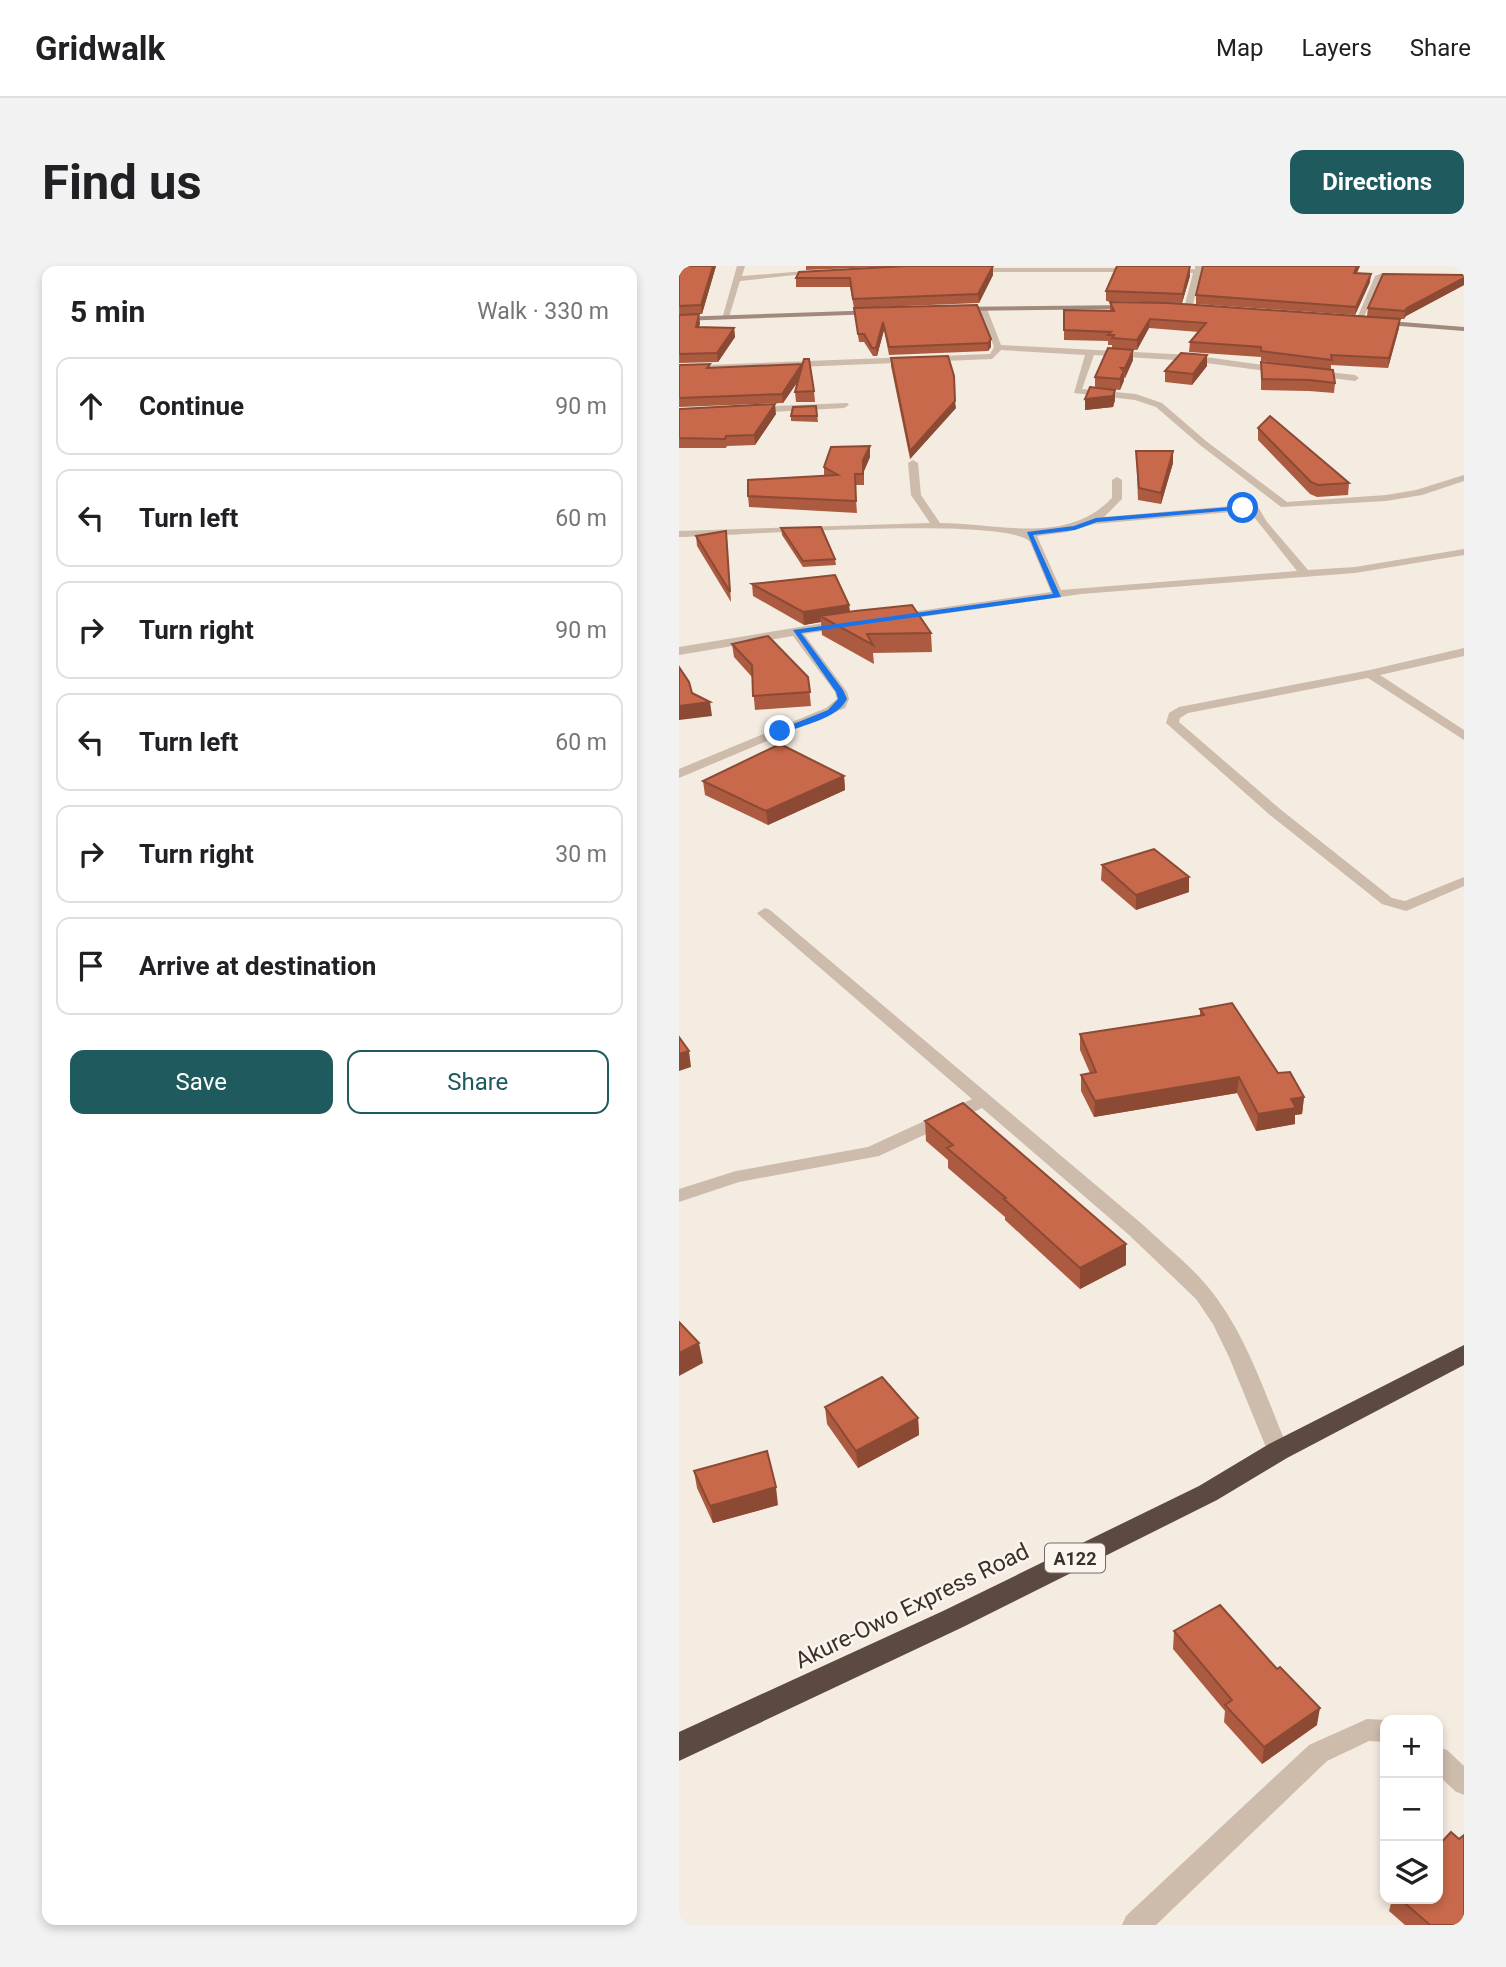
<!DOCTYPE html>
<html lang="en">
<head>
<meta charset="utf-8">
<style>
  :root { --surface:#fff; --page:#f2f2f2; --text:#202124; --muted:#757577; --line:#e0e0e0; --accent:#1f5a5e }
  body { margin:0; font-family:Roboto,sans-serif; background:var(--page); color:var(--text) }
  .controls { position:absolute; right:21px; bottom:21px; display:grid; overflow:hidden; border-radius:14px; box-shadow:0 4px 10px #0003 }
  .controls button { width:63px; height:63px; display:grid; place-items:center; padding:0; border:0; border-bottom:2px solid var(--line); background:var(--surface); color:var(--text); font:35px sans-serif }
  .stop { position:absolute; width:21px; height:21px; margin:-16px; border:5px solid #1a73e8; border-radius:50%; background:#fff }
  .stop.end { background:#1a73e8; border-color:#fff; box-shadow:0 2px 7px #0008 }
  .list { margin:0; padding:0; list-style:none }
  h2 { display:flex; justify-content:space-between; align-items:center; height:91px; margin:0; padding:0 28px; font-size:30px }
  h2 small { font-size:23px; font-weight:400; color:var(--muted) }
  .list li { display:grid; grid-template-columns:46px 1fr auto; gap:21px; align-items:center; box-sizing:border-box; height:98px; margin:0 14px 14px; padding:0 14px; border:2px solid var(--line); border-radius:14px }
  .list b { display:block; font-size:26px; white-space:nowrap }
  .list em { font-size:23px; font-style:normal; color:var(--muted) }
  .actions { display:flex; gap:14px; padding:21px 28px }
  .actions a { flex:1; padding:16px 0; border:2px solid var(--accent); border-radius:14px; text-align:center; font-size:24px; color:var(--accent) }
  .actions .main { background:var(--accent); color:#fff }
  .icon { flex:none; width:38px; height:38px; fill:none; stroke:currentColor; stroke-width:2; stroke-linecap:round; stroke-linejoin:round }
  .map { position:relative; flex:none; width:785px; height:1659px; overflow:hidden; border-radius:14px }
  header { display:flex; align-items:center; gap:42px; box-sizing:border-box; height:98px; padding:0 35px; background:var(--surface); border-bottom:2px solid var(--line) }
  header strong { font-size:33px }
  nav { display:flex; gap:38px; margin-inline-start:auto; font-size:24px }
  .intro { display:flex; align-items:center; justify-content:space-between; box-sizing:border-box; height:168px; padding:0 42px }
  h1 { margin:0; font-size:49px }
  .button { padding:18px 32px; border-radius:14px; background:var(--accent); color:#fff; font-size:24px; font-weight:700 }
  main { display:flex; gap:42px; padding:0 42px }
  aside { flex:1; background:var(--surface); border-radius:14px; box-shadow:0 4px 10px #0003 }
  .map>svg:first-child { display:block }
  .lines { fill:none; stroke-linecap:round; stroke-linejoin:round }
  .street { fill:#cdbbac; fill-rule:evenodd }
  .secondary { fill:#a18a7d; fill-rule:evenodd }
  .highway { fill:#5c4a42; fill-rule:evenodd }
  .wall { fill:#ac5a40 }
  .shaded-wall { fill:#8c4a34 }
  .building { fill:#c8694b; stroke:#8c4a34; stroke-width:2 }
  .route { fill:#1a73e8 }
  .labels { text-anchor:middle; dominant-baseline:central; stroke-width:5; stroke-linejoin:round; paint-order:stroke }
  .shield { fill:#fbf5ee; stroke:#756b66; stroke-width:2 }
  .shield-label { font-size:18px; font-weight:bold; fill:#3b302b }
  .near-street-label { font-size:23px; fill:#3b302b; stroke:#fbf5ee }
</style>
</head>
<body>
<header>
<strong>Gridwalk</strong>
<nav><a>Map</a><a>Layers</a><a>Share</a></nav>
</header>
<div class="intro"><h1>Find us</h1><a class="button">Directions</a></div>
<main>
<aside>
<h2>5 min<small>Walk · 330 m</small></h2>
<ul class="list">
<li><svg class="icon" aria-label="ahead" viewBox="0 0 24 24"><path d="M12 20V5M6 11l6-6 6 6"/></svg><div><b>Continue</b></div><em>90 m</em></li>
<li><svg class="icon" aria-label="left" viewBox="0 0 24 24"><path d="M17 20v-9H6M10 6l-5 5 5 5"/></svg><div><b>Turn left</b></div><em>60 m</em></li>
<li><svg class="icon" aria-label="right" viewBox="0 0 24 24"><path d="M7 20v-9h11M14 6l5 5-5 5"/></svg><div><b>Turn right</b></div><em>90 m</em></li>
<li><svg class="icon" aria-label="left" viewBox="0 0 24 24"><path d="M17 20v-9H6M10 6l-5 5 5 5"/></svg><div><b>Turn left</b></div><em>60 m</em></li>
<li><svg class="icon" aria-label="right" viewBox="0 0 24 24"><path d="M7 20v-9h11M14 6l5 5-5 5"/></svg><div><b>Turn right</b></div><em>30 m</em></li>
<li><svg class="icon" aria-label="arrive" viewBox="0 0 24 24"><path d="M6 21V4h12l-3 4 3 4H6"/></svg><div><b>Arrive at destination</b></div></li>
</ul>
<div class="actions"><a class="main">Save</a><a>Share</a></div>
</aside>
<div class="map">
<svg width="785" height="1659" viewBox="0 0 785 1659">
  <rect width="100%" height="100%" fill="#f4ebe1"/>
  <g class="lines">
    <path class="street" d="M58 0H66L63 10 140 4 144 6 61 15 50 51 43 53Z
      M516 0H524L513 42 509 44 505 42 514 7 483 5 516 3Z
      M291 2H459L463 4 459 6H288Z
      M703 7 785 10V14L703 11 683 55 676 57 696 10Z
      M304 41 308 43 322 79 512 89 606 102 607 104 603 107 512 95 415 89 403 123 457 128 483 137 527 175 608 236 707 229 737 224 785 209V215L743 229 707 235 602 241 521 179 477 141 456 134 395 127 406 89 322 84 313 93 0 106V100L311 88 315 81 300 43Z
      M631 104 676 109 680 112 676 115 628 109 627 107Z
      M168 137 170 139 165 142 74 147 69 144 74 141Z
      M234 194 239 197 242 229 261 257C320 257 387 280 433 232V214L438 211 443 214V233L425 251 564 239 579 241 588 256 629 304 676 301 785 283V289L676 307 402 328 215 355 211 353V349L372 326 351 276C329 249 49 270 0 271V265L251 257 232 229 229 197ZM564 245 571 246 618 305 382 324 358 270 388 266 415 258Z
      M163 354 169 358 167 361 125 368 168 426 170 433 166 442 0 512V503L147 442 158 433 156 426 114 370 0 389V381Z
      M785 382V390L701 409 785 464V474L689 412 509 447 501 452 500 456 601 543 713 632 726 635 785 611V620L732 643 727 645 703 638 591 549 487 457 490 447 500 441 691 404Z
      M86 642 91 644 463 958C486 980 513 1000 533 1026 569 1072 587 1131 610 1185L607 1191 599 1193 591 1191 550 1091 534 1058 517 1033 449 968 303 842 200 890 60 916 0 936V923L57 905 189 881 293 833 81 650 78 647Z
      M688 1453 707 1454 706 1476 690 1475 648 1495 477 1659H443L447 1650 630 1479Z
      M759 1481 768 1484 785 1500V1529L776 1525 759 1509Z"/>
    <path class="secondary" d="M453 39 456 43 278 45 274 43 278 41Z
      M201 44 198 48 0 55V51Z
      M698 54 785 61V65L695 58Z"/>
    <path class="highway" d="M785 1079V1099L608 1192 538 1234 284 1361 0 1495V1466L264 1345 520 1220 590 1178Z"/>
  </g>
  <path class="wall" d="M0 0H37L23 48H0Z
    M127 0H314V9L300 37 175 42 171 21H117V12L198 1 127 4Z
    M511 0V10L503 37 427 35V25Z
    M524 0H681L678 7 691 16 676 49 517 38V29Z
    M785 9V19L727 50 725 53H721L720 62 709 102 652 99V104L582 95V91L510 86 511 76 520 66 470 62 458 84 433 82V79H429V75L385 74V44H431V36L688 50 689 42Z
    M298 39 312 81 309 85 210 89 205 64 198 90H194L185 76H180L175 42Z
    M0 49 21 57 20 61 55 62 56 71 39 96 0 97Z
    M212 92 277 142 231 193 212 100Z
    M454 94 446 112H445L441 124 432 123 436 134 434 141 406 144V133L416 121V111Z
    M582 96 656 117 655 127 630 125 582 124Z
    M31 98V102L123 98 135 125 136 136H117L116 126 119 115 104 137 0 141V99Z
    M528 100 513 119 486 116V105Z
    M137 140 139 156 112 155V150Z
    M0 143 97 148 76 179 48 180 47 182H0Z
    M579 162 670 217 669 229 638 231 631 228 579 174Z
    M457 185 494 197 482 238 459 234Z
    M191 191 185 205V219H176L178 247 70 241 69 230 145 210V201Z
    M102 262 156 293 157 299 124 301 103 269Z
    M17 270 48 275 52 336 18 280Z
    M73 318 170 339 171 346 252 367 253 386 194 387 195 398 143 369 142 356 125 359 74 330Z
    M53 378 129 411 132 440 76 444 73 411 55 391Z
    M165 510 166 524 89 559 26 529 24 515Z
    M423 599 510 611V626L457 644 422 614Z
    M521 743 599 807 625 831 623 848 616 849V858L577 865 558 827 415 851 402 825V809L411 807 401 784V768L521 750Z
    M246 855 447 978V999L401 1023 326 954V951L269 902V894L247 875Z
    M146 1141 239 1152 240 1169 179 1202 148 1158Z
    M15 1205 99 1239 34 1257 18 1222Z
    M495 1365 638 1459 583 1498 545 1456 546 1445 494 1383Z
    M780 1573 785 1659H726L710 1645 713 1633H759Z"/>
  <path class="shaded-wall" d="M34 0H37L23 48 22 39Z
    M314 0V9L300 37 299 28Z
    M511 0V10L503 37 504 28Z
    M678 0H681L674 15 675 7Z
    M692 8 691 16 676 49 677 41Z
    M785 12V19L727 50 725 53 726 45 728 42Z
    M20 48 21 57 18 70 17 61Z
    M471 53 470 62 458 84V74Z
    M721 53 720 62 709 102 710 92Z
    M204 56 205 64 198 90 197 82Z
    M55 62 56 71 39 96 38 87Z
    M312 73V81L309 85V77Z
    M454 84V94L446 112V102Z
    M528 89V100L513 119 514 108Z
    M123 98 124 108 104 137 103 128Z
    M445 105V115L441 124V113Z
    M436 124V134L434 141 406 144V133Z
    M276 135 277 142 231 193V185Z
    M96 138 97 148 76 179 75 169Z
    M191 180V191L185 205V219L184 194Z
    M494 185V197L482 238V227Z
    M170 339 171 352 141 350 142 356 125 359 124 346Z
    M31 436 33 450 0 454V440Z
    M165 510 166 524 89 559 87 545Z
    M510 611V626L457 644V629Z
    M10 785 12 801 0 805V788Z
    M560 811 558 827 415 851 416 835Z
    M625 831 623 848 616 849V858L577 865 579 848 612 833Z
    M447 978V999L401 1023V1002Z
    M20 1077 24 1097 0 1110V1087Z
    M239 1152 240 1169 179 1202 177 1185Z
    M97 1221 99 1239 34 1257 31 1240Z
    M641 1442 638 1459 583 1498 585 1481Z"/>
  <path class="building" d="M0 0H34L22 39 0 40Z
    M227 0H314L299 28 174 33 171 12H117L120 6Z
    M438 0H511L504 28 427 25Z
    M524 0H678L675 7 692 8 677 41 517 29Z
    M704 8 785 9V12L728 42 726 45 689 42Z
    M431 36 489 37 721 53 710 92 652 89 653 94 582 85V81L511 76 527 57 471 53 458 74 433 72 435 69H429L432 66 385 64V44L435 45Z
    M298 39 312 73 309 77 210 81 204 56 197 82H193L185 68H179L175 42Z
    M20 48 17 61 55 62 38 87 0 88V49Z
    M429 82 454 84 446 102H442L445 105 441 113 416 111Z
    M502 87 528 89 514 108 486 105Z
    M269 90 275 110 276 135 231 185 212 92Z
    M125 93H130L135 125 116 126Z
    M582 96 654 104 656 117 631 114 583 113Z
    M31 98 28 102 123 98 103 128 0 132V99Z
    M411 121 436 124 434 130 406 133Z
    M96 138 75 169 47 170 46 173 0 172V143Z
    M137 140 138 150H112L114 141Z
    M591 150 670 217 639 219 632 216 579 162Z
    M191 180 184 194V208H176L177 235 69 230V214L159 209 145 201 152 181Z
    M457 185H494L482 227 460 222Z
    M142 261 156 293 124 295 102 262Z
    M47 265 51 326 17 270Z
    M156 309 170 339 124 346 73 318Z
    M233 339 252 367 188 368 194 379 141 350 176 345Z
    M89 370 129 411 131 426 74 430 73 399 53 378Z
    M0 401 10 416 13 427 31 436 0 440Z
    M101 478 165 510 87 545 24 515Z
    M475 583 510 611 457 629 423 599Z
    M553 737 599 807 611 806 625 831 612 833 617 842 579 848 560 811 416 835 402 809 417 806 401 768 525 749 521 743Z
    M0 771 10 785 0 788Z
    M284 837 447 978 401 1002 325 933 327 932 268 882 274 879 246 855Z
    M0 1056 20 1077 0 1087Z
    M203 1111 239 1152 177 1185 146 1141Z
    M88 1185 97 1221 31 1240 15 1205Z
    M541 1339 598 1403 601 1401 641 1442 585 1481 546 1439 553 1434 495 1365Z
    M772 1566 780 1573 785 1569V1659H751L721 1633H759V1580Z"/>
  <path class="route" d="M564 240 567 243 418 256 396 264 354 269 382 331 122 367 164 424 168 433C158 453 124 459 104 467L97 465 149 444 159 433 157 426 114 364 374 328 348 266 395 260 417 252Z"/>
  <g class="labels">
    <rect class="shield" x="366" y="1277.5" width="60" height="29" rx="5"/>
    <g class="shield-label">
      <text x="396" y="1292">A122</text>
    </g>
    <g class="near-street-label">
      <text transform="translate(233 1340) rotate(-26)">Akure-Owo Express Road</text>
    </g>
  </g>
</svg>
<div class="controls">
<button>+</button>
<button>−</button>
<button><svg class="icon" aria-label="layers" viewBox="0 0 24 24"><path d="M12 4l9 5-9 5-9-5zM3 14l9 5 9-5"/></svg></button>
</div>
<div class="stop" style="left:564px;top:242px"></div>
<div class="stop end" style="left:101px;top:465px"></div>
</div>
</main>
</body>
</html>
